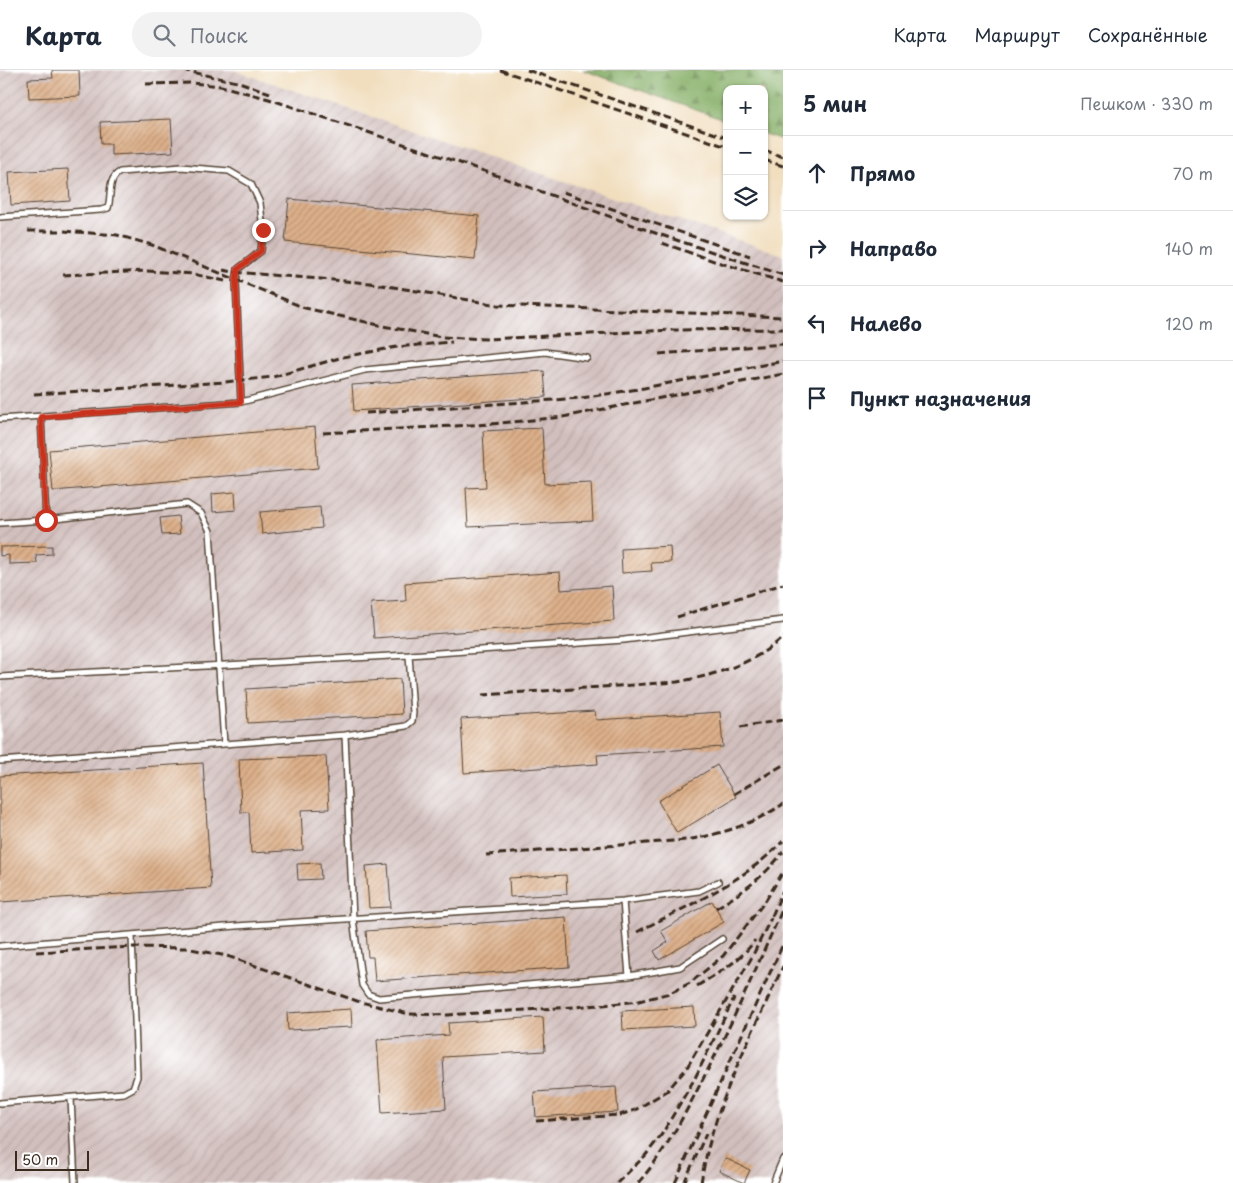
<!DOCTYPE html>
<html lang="ru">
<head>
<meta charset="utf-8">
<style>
  :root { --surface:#fff; --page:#f2f2f3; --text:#1f2937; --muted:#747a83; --line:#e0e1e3 }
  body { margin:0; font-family:"Playpen Sans",sans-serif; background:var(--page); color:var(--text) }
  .controls { position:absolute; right:15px; top:15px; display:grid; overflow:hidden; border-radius:10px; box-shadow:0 1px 4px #0004 }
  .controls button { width:45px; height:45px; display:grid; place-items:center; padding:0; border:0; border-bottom:1px solid var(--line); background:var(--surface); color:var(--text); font:25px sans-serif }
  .scale { position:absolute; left:15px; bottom:12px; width:74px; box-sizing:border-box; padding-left:5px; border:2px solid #3b2a1e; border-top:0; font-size:14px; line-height:18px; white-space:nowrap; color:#3b2a1e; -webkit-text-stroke:4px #fff; paint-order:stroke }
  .stop { position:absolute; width:15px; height:15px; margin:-11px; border:4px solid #c8321e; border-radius:50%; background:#fff }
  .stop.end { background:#c8321e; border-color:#fff; box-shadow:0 1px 5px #0008 }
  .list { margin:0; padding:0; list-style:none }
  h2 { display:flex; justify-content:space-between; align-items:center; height:65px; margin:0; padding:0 20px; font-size:21px }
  h2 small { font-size:16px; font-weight:400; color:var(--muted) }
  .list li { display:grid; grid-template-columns:32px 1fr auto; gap:15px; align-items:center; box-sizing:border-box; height:75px; padding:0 20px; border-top:1px solid var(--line) }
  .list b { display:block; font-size:19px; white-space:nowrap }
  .list em { font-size:16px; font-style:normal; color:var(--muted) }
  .icon { flex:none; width:28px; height:28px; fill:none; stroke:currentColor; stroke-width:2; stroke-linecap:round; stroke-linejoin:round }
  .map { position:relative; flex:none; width:783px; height:1113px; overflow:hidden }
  header { display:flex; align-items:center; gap:30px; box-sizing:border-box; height:70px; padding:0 25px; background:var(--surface); border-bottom:1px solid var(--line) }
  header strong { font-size:24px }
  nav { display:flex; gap:28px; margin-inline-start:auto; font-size:18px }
  .search { width:350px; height:45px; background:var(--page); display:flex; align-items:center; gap:12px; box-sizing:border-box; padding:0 18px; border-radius:28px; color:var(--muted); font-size:19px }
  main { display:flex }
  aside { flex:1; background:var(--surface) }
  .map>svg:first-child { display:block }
  .industrial { fill:url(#industrial-furrows) }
  .forest { fill:url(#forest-firs); stroke:#606c42 }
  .building { fill:url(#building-hatch) }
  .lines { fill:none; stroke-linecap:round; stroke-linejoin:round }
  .lane-casing { stroke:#564536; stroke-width:8 }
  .lane { stroke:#fff; stroke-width:5 }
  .rail { stroke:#3b2a1e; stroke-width:3; stroke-dasharray:8 4; stroke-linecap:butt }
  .route { stroke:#c8321e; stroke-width:6 }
</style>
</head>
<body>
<header>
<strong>Карта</strong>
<div class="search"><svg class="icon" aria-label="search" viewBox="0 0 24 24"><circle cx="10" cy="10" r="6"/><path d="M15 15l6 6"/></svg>Поиск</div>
<nav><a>Карта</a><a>Маршрут</a><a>Сохранённые</a></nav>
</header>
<main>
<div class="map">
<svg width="783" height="1113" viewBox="0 0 783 1113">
  <defs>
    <pattern id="industrial-furrows" width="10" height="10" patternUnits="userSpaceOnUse" patternTransform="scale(1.25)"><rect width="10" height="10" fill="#d1bfbd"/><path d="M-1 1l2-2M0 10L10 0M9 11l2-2" fill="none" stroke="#b4a4a2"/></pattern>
    <pattern id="forest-firs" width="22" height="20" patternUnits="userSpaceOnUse" patternTransform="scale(1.25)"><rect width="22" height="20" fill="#85af66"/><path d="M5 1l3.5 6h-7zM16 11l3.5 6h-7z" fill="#6e8f53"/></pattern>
    <pattern id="building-hatch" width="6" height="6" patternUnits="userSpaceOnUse" patternTransform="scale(1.25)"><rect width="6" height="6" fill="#ddb08a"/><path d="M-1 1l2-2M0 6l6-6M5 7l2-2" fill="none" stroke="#b48f70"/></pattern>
  </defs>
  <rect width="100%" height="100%" fill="#fff"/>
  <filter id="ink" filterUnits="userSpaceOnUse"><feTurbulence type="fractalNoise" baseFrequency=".02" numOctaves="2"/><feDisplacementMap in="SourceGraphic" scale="10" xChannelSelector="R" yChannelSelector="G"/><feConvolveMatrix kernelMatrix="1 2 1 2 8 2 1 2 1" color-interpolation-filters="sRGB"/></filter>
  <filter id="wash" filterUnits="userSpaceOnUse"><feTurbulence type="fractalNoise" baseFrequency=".0096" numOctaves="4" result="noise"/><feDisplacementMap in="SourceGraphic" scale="20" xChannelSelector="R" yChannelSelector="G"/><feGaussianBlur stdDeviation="1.12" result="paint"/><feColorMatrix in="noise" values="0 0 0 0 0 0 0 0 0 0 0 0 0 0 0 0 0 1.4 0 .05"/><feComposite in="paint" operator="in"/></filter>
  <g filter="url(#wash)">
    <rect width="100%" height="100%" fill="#f1debe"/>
    <path class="industrial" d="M0 0H233L783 185V1113H0Z"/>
    <path class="forest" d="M583 0H783V70L764 64V19H727V51Z"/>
    <g id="blocks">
      <path class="building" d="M52 0H79L80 26 29 28 28 9 53 8Z
        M171 49 173 82 111 85V74H101L100 52Z
        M68 99 70 131 11 135 9 102Z
        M289 129 479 146 475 190 285 172Z
        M544 301 546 327 354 341 352 315Z
        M315 357 318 398 53 421 49 380Z
        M542 358 545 414 591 412 593 451 468 457 466 418 486 417 483 361Z
        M235 422 236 440 213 442 212 424Z
        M320 437 322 458 262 464 260 442Z
        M178 446 180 464 162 465 160 448Z
        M52 476V484L36 485 37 493 9 494V485L0 486V477Z
        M670 476 671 492 651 493 652 501 622 503 621 479Z
        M560 502 561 520 612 516 614 551 374 568 371 533 406 531 405 513Z
        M400 609 402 644 248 653 246 619Z
        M595 641 596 650 720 642 723 677 597 685 598 694 464 703 461 649Z
        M326 686 329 739 301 740 303 780 251 783 249 742 241 743 239 689Z
        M203 693 211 818 0 832V706Z
        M717 695 736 727 677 763 658 731Z
        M320 793 321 809 298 810 297 794Z
        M388 794 391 837 369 838 366 796Z
        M566 805 567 824 510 827 509 808Z
        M712 831 724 852 659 890 654 881 668 872 661 861Z
        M566 847 569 897 375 911 373 887H368L366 861Z
        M694 937 695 956 623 960 622 941Z
        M351 939 352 957 288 960 287 943Z
        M543 947 545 981 443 987 446 1039 382 1043 377 970 449 965 448 953Z
        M616 1017 618 1042 536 1047 534 1022Z
        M725 1088 750 1100 744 1113 719 1101Z"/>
    </g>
  </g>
  <g filter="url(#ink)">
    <use href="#blocks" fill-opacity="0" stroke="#564536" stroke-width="1"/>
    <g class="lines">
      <g class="lane-casing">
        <path id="lane" d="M0 147 101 140 108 138C112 125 107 109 120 102L181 97 229 101 251 114 260 133 263 160 261 181 238 199 236 212 241 332
          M41 347 46 450
          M0 349 241 332 365 300 545 282 587 288
          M0 453 46 450 187 434 201 443 210 461 224 674 0 691
          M0 607 409 585 624 570 783 550
          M345 665 353 849 362 915 368 924 379 928 629 906 680 897 722 869
          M224 674 345 665 406 656 412 651 413 643 409 585
          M623 831 629 906
          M0 876 236 856 623 831 699 821 718 812
          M71 1028 75 1113
          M0 1033 124 1023 133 1018 137 1007 132 865
          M773 1113 783 1089"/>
      </g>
      <use href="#lane" class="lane"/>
      <path class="rail" d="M182 0 242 13 270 23
        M500 0 727 77
        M527 0 727 68
        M146 14 191 13 221 16 269 29 490 103 658 164 783 205
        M764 80 783 87
        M764 90 783 96
        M563 122 750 186
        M28 161H63L117 165 152 175 305 238 383 256 442 267 487 269 672 260 783 259
        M662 173 714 191 783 212
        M223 200 233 202 370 213 498 235 783 247
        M63 205 147 201 193 204 225 211
        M659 284 783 274
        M34 324 225 312 273 307 343 287 397 277 452 272
        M366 343 581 328 644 318 783 291
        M323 363 491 354 563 347 783 304
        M677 547 783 514
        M482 625 677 612C715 605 754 594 783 567
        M740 657 783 650
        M734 724 783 695
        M486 785 687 770C722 764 754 754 783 734
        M716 838C743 822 764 807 783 782
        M772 846 783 820
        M637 862C687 836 744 812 783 771
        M36 882 132 877 186 878 227 886 357 931 409 944 448 945 603 935 639 931 670 923 690 913 723 886 766 830 783 802
        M697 916C718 903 741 891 755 870
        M536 1051 620 1045 635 1040 667 1021 686 999 752 887 771 848
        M617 1113 645 1086 662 1064 695 1008 734 928
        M638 1113C666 1081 685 1044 704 1007 733 952 758 894 783 838
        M675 1113 783 874
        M684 1113 706 1064
        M701 1113C713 1035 751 967 783 896"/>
    </g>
  </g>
  <g class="lines" filter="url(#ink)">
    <path class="route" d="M46 450 41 347 241 332 236 212 238 199 261 181 263 160"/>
  </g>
</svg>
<div class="controls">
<button>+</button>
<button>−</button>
<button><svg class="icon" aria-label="layers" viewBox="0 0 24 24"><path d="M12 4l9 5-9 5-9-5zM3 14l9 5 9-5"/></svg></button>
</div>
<div class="scale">50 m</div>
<div class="stop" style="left:46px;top:450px"></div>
<div class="stop end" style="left:263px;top:160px"></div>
</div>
<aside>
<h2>5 мин<small>Пешком · 330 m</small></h2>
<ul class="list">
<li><svg class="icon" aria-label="ahead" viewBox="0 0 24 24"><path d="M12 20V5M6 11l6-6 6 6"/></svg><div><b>Прямо</b></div><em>70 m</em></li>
<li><svg class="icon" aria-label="right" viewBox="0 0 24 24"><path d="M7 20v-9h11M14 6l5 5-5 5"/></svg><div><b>Направо</b></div><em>140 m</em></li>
<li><svg class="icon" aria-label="left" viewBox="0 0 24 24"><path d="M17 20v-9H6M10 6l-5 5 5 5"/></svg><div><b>Налево</b></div><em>120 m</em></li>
<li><svg class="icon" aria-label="arrive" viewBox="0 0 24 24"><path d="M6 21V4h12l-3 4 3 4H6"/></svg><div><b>Пункт назначения</b></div></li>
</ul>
</aside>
</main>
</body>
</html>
